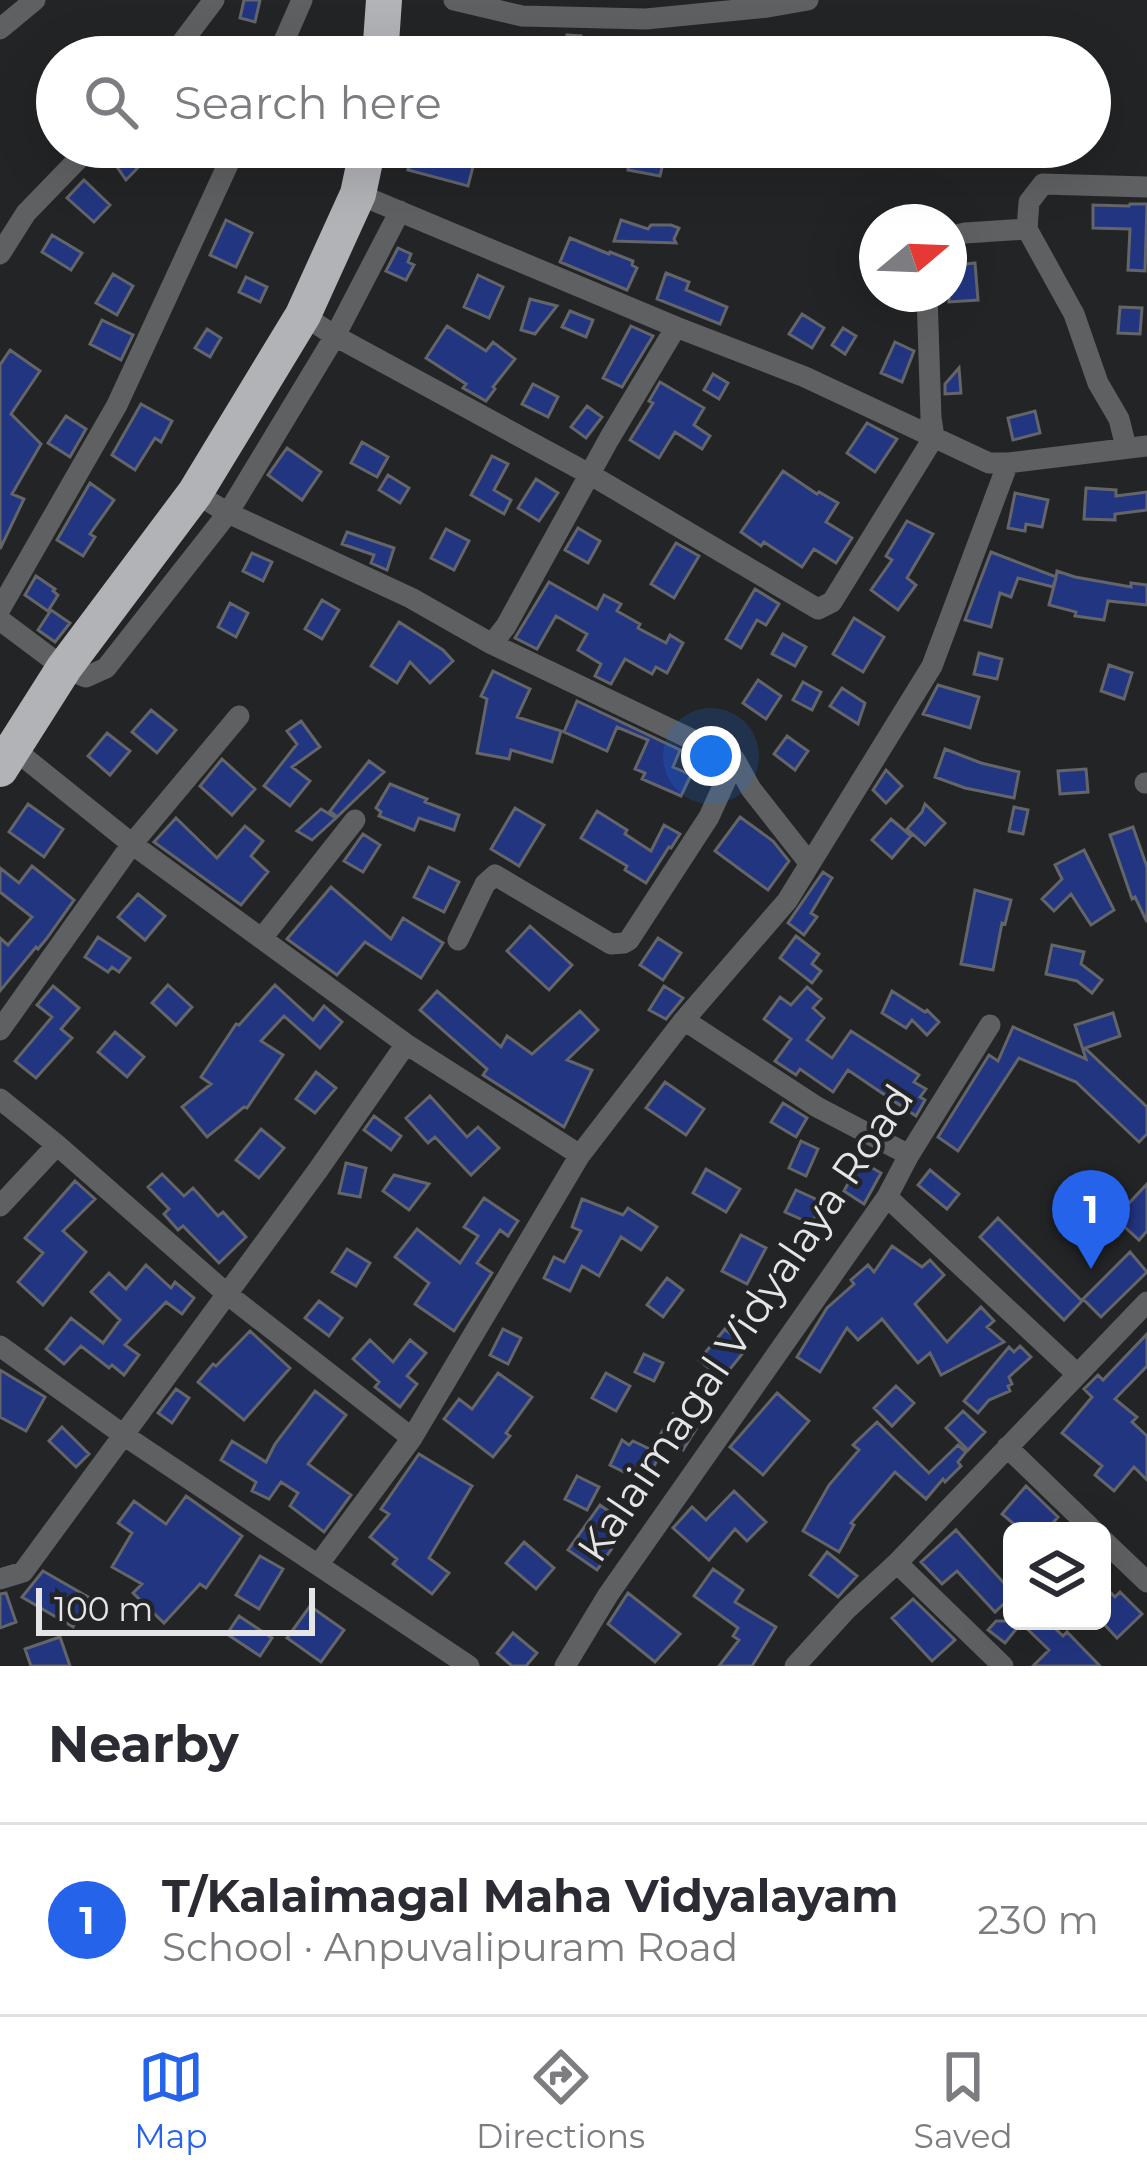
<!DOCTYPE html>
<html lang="en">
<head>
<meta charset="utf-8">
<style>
  :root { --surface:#fff; --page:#f7f7f7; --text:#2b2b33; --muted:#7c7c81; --line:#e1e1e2; --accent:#2563eb }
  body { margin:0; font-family:Montserrat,sans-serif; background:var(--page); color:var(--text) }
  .controls { position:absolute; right:36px; bottom:36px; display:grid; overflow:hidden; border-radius:18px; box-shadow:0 12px 48px #0002 }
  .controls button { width:108px; height:108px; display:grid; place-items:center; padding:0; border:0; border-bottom:3px solid var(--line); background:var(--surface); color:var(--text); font:60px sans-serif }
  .compass { position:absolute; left:859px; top:204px; width:108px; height:108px; border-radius:50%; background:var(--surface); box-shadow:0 12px 48px #0002; rotate:71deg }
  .scale { position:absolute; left:36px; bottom:30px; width:279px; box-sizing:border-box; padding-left:12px; border:6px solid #e5e5e7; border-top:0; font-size:33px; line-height:42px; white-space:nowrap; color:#e5e5e7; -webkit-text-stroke:9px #232426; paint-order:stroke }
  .you { position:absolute; left:711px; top:756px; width:42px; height:42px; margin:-30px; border:9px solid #fff; border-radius:50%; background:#1a73e8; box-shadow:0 0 0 18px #1a73e833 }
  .badge { display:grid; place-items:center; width:78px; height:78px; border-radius:50%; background:var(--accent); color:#fff; font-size:39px; font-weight:700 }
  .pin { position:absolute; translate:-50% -99px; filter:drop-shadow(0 3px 6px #0008) }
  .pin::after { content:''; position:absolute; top:63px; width:42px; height:36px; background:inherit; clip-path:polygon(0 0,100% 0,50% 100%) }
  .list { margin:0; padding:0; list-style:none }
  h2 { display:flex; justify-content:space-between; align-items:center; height:156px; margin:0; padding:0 48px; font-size:51px }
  h2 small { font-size:39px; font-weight:400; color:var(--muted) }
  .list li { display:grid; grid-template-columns:78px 1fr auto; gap:36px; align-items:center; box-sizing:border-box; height:192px; padding:0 48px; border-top:3px solid var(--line) }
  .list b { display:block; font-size:45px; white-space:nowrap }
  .list p { margin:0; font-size:39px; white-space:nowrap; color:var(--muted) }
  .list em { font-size:39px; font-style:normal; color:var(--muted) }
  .icon { flex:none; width:66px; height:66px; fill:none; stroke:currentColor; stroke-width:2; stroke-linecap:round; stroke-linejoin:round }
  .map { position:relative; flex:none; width:1147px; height:1666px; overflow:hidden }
  .search { position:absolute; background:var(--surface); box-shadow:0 12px 48px #0002; left:36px; right:36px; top:36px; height:132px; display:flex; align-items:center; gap:30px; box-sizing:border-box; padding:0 42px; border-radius:66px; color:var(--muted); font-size:45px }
  .sheet { height:348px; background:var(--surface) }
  nav { display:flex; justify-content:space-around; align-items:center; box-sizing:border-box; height:168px; border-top:3px solid var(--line); background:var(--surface); font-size:33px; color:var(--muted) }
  nav a { display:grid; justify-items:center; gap:6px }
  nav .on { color:var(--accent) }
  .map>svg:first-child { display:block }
  .building { fill:#223580; stroke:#646568; stroke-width:3 }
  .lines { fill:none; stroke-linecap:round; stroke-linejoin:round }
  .street { stroke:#5f6061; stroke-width:21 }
  .highway { stroke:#b2b3b7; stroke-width:36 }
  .labels { text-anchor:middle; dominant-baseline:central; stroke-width:9; stroke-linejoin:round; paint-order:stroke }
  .street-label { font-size:42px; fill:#e5e5e7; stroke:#232426 }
</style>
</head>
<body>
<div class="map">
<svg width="1147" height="1666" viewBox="0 0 1147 1666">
  <rect width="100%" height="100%" fill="#232426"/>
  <path class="building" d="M244 0H260L255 22 240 18Z
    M567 35 581 36 580 57H566Z
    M128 147H158L126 180 115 164Z
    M414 147H478L468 186 408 170Z
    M632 147 666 150 660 176 628 170Z
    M84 180 110 205 94 222 67 198Z
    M1130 204H1147L1145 271 1128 270 1130 229 1093 228V205L1129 206Z
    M226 220 252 233 236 267 210 255Z
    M621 220 648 229 651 225H671L679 228 674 239 676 243 614 241Z
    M52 235 82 253 71 270 42 252Z
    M570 238 609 254 610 252 633 261 632 265 637 268 627 290 560 262Z
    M398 248 411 254 408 262 414 265 406 280 386 271Z
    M975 263 978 300 949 302V266Z
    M666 273 689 282 686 290 727 307 720 324 657 299Z
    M113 274 133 286 117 315 96 303Z
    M478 275 503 287 489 318 464 307Z
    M246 277 267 287 260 302 239 292Z
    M530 299 557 306 535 334 521 330Z
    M1120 307 1142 308 1140 334 1118 333Z
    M570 311 593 320 586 337 562 327Z
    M802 314 824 328 812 348 789 334Z
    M102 320 133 335 121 360 90 344Z
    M447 326 486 351 493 342 515 359 493 387 495 389 486 401 463 388 466 384 426 358Z
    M631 326 653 336 622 387 603 378Z
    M843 328 856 336 845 354 832 345Z
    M207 329 221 338 210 357 195 348Z
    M895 342 914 351 902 382 881 373Z
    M10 350 40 371 11 414 41 444 12 494 24 499 0 549V365Z
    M959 368 961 393 945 394V384Z
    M713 374 728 383 719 399 704 390Z
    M660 382 704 408 694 425 710 436 702 449 675 432 659 458 630 440 653 403 649 401Z
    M533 384 558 397 548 417 522 404Z
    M141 404 172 421 161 442 155 438 135 470 112 455Z
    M587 406 602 417 586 438 571 427Z
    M1035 411 1040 433 1013 440 1008 418Z
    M66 416 86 429 70 457 48 443Z
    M867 423 897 439 875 472 847 453Z
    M362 442 388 457 377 477 351 463Z
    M287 448 321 472 302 500 268 475Z
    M492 456 508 464 494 490 511 500 504 514 471 495Z
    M783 471 817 494 819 492 838 503 826 522 852 538 836 563 814 549 802 567 764 542 761 546 741 532Z
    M388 475 409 488 400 503 379 490Z
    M536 479 558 493 539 521 518 508Z
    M90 483 114 500 90 534 95 537 83 556 57 540Z
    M1086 488 1116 490V496L1147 492V510L1115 514V520L1084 519Z
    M1015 493 1048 500 1042 527 1026 524 1025 531 1008 528Z
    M907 521 933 534 907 578 916 585 898 610 871 590 892 560 886 556Z
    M578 528 600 541 588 563 565 550Z
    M446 529 469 541 454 570 431 558Z
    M347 532 394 548 387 570 371 563 374 555 342 544Z
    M676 543 699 556 674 598 651 584Z
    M991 552 1056 577 1057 571 1075 577 1131 587V583L1147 585V605L1108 601 1104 620 1075 616 1076 612 1049 605 1056 578 1053 587 1018 578 1011 597 1000 593 991 627 965 620Z
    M252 553 272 562 263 581 243 571Z
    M36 576 55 589 53 591 58 595 48 611 25 595Z
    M549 582 597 609 604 595 621 604 617 611 640 624 638 628 666 643 670 635 683 643 667 673 656 667 652 674 625 659 611 684 595 676 601 664 578 650 587 634 556 616 537 649 515 638Z
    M755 589 779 604 766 625 757 620 741 648 726 639Z
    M322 600 339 610 322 639 305 629Z
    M230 603 248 613 236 637 218 627Z
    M51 610 70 623 55 642 38 630Z
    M854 618 884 637 863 672 833 654Z
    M399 622 443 650 453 661 430 683 410 662 397 683 371 666Z
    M783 634 806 647 795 666 772 654Z
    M979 653 1002 659 997 679 974 674Z
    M1109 665 1132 673 1124 699 1101 691Z
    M493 671 530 689 517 717 561 731 552 762 511 750 509 759 477 753 487 699 481 696Z
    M758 680 781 696 766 719 743 703Z
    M803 682 821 692 812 710 793 700Z
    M938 685 979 697 970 728 923 714Z
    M842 688 865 703 858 724 830 706Z
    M577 701 680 750 673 767 691 775 681 796 642 779 645 773 635 769 648 740 617 727 607 751 564 732Z
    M151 710 176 730 157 753 132 732Z
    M301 721 320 747 292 767 310 781 290 806 264 786 297 744 287 731Z
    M107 733 130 751 110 775 88 756Z
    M787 736 808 751 795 770 774 754Z
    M945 749 981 763 1019 772 1014 798 965 788 935 777Z
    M222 759 255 789 232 815 200 786Z
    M369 761 384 772 337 817 330 811Z
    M1086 769 1088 792 1060 794 1058 771Z
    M886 770 902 786 886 803 873 790Z
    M390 784 427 799 425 802 459 815 454 830 419 818 414 830 379 816 381 812 376 808Z
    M28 804 63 829 44 857 9 832Z
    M925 804 945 823 925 845 907 829 922 812Z
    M1014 807 1028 810 1023 834 1009 831Z
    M515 808 544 825 519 866 491 849Z
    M321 809 336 818 312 840 297 831Z
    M597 811 627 830 625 834 651 851 664 825 680 834 671 848 669 847 646 883 625 870 627 866 581 838Z
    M740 817 773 841 789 861 768 890 715 851Z
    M176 818 217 858 245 826 263 841 251 856 268 872 241 905 154 842Z
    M891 819 911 836 892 858 872 840Z
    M1133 827 1147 867V922L1135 897 1132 899 1110 835Z
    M363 834 380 845 363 872 344 861Z
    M1084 850 1114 910 1091 925 1071 894 1054 911 1042 899 1062 879 1055 865Z
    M32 866 74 900 47 938 38 949 36 947 0 991V938L8 945 32 917 0 892V868L19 883Z
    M429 867 459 882 444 912 414 897Z
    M823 872 832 878 811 913 817 917 804 935 788 923Z
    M331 887 391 939 403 918 443 943 421 978 365 942 337 975 287 939Z
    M975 890 1011 900 1005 924 1002 923 993 970 961 964Z
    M138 894 165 916 145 940 118 917Z
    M530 926 572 965 549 990 507 951Z
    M796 936 819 954 812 964 821 971 812 983 780 958Z
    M98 937 130 958 119 972 112 967 108 972 85 957Z
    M658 938 681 953 663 980 640 965Z
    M1052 945 1084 952 1081 964 1102 980 1092 993 1077 981 1046 974Z
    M168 985 192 1007 176 1025 152 1003Z
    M275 985 313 1020 324 1006 342 1022 320 1048 284 1016 261 1041 283 1055 247 1108 244 1107 207 1137 182 1107 211 1084 201 1077 236 1024 239 1025Z
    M53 986 79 1008 61 1029 72 1038 36 1078 15 1061 52 1017 37 1005Z
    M664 986 683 998 666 1019 649 1010Z
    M807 987 821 999 813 1008 824 1018 807 1040 832 1058 851 1031 919 1075 914 1082 926 1089 920 1097 925 1100 916 1116 848 1070 833 1092 800 1069 796 1075 775 1061 791 1039 764 1019 780 997 791 1005Z
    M437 991 501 1047 507 1036 532 1054 580 1011 598 1030 567 1060 592 1070 564 1127 483 1075 487 1069 420 1010Z
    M892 991 925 1012 927 1010 939 1022 927 1035 912 1020 906 1028 882 1013Z
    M1113 1013 1120 1036 1085 1048 1147 1107V1134L1139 1142 1076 1082 1019 1058 958 1151 938 1137 989 1055 998 1061 1013 1027 1086 1059 1075 1025Z
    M115 1032 144 1057 127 1077 98 1052Z
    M316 1072 336 1088 315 1113 296 1099Z
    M665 1082 704 1109 686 1135 646 1108Z
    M430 1096 467 1137 478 1127 499 1148 471 1175 435 1137 428 1143 406 1118Z
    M783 1103 807 1118 796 1137 771 1122Z
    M374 1116 401 1136 391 1150 364 1130Z
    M261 1129 284 1148 259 1178 236 1160Z
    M801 1141 818 1149 806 1176 789 1168Z
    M860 1161 881 1173 864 1204 844 1191Z
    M346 1163 366 1168 360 1197 339 1193Z
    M706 1169 740 1189 726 1212 693 1193Z
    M930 1170 959 1194 947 1209 918 1185Z
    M162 1174 184 1196 193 1188 218 1216 223 1212 246 1237 219 1263 183 1226 178 1230 164 1214 169 1209 148 1187Z
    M394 1175 429 1184 409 1210 383 1191Z
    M75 1181 95 1199 63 1231 86 1252 43 1305 18 1282 43 1253 25 1238Z
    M1147 1184V1231L1139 1240 1115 1218Z
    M796 1190 822 1202 812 1224 785 1212Z
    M484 1198 518 1221 508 1236 500 1230 477 1263 492 1273 454 1331 415 1304 429 1283 395 1257 417 1229 460 1263 478 1236 464 1227Z
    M582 1199 623 1215 628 1208 657 1227 641 1250 621 1237 599 1276 582 1266 570 1291 544 1278 554 1257 564 1262 581 1231 572 1227Z
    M998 1218 1082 1301 1064 1320 980 1237Z
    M741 1235 766 1248 747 1284 722 1271Z
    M892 1246 922 1267 930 1260 944 1275 915 1304 947 1342 981 1307 994 1321 987 1327 1004 1342 941 1375 930 1353 918 1363 882 1319 858 1340 847 1328 820 1372 797 1357 827 1308 854 1284 851 1280 868 1265 874 1272Z
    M347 1249 370 1263 356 1286 332 1272Z
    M1130 1252 1147 1272 1101 1317 1083 1299Z
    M146 1265 171 1288 175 1282 194 1298 182 1314 166 1302 125 1345 139 1355 124 1375 112 1365 109 1368 81 1346 64 1364 46 1349 71 1318 103 1343 120 1320 91 1292 109 1273 126 1289Z
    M667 1278 683 1290 663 1317 647 1305Z
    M319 1301 342 1318 329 1336 305 1318Z
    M503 1329 521 1338 508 1364 490 1355Z
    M725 1329 747 1348 722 1379 699 1360Z
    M250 1331 290 1368 244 1420 198 1382 213 1364 216 1366Z
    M1147 1334V1366L1115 1399 1137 1417 1132 1422 1147 1436V1480L1134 1467 1114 1491 1095 1475 1102 1466 1062 1433 1092 1397 1084 1389 1098 1375 1103 1380Z
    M370 1340 393 1362 410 1340 426 1353 407 1376 417 1384 400 1407 375 1387 379 1382 353 1359Z
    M1020 1346 1031 1357 1009 1377 1012 1384 1008 1386 1010 1391 989 1400 978 1413 964 1401 1009 1347 1014 1352Z
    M644 1354 663 1363 654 1381 635 1372Z
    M0 1370 45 1397 26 1431 0 1417Z
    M498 1373 532 1397 506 1433 510 1436 493 1457 444 1419 459 1399 472 1409Z
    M606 1373 630 1386 616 1411 592 1398Z
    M896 1386 914 1403 892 1426 874 1408Z
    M176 1389 189 1398 172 1423 158 1413Z
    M315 1391 346 1415 308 1464 351 1495 324 1532 290 1506 298 1493 281 1482 269 1499 252 1491 256 1482 221 1460 232 1441 266 1462 275 1444Z
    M777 1393 809 1421 763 1475 730 1447Z
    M963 1411 985 1432 968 1450 946 1428Z
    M673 1414 696 1429 683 1450 660 1435Z
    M877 1422 929 1473 958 1445 966 1452 958 1462 961 1466 945 1482 943 1479 926 1499 895 1472 851 1523 854 1525 839 1552 803 1531 829 1485 859 1450 853 1445Z
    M62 1427 89 1454 76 1467 49 1441Z
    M622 1440 629 1445 633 1441 660 1454 646 1483 610 1465Z
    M419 1454 472 1486 429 1558 449 1573 432 1594 393 1564 397 1559 370 1537 389 1514 381 1509Z
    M577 1476 599 1487 587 1510 565 1499Z
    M1026 1486 1058 1517 1046 1531H1033L1025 1524 1020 1529 1002 1514Z
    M734 1491 766 1522 747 1541 735 1529 709 1560 673 1528 692 1507 706 1520Z
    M186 1496 242 1536 206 1588 200 1584 164 1623 133 1593 142 1584 112 1567 132 1533 118 1523 134 1501 166 1524Z
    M600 1505 628 1525 597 1570 568 1550Z
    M956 1530 1012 1592V1596L995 1612 957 1571 942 1584 921 1562Z
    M524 1542 554 1568 536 1589 506 1563Z
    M827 1552 857 1576 838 1597 810 1575Z
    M260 1556 283 1569 259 1609 236 1595Z
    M713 1569 743 1590 735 1602 776 1627 752 1666H719L739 1640 733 1636 738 1628 694 1596Z
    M43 1571 90 1598 73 1627 22 1597Z
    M1102 1584 1115 1597 1120 1592 1142 1614 1117 1638 1102 1622Z
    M6 1593 16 1622 0 1628V1594Z
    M628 1593 680 1634 655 1662 608 1624Z
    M913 1599 955 1640 932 1661 892 1618Z
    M310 1606 344 1630 321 1662 287 1638Z
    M239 1616 272 1638 260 1656 227 1634Z
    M996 1621H1047L1063 1636 1067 1632 1100 1666H1033L1049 1650 1021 1623 1005 1643 988 1630Z
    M513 1633 537 1653 526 1666H512L497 1653Z
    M60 1637 70 1666H31L25 1649Z"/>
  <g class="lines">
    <path class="street" d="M454 0 522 16 646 19 768 7 808 0
      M0 29 35 0
      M171 57 214 0
      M277 57 302 0
      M358 194 676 327 805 377 989 463H1008
      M949 237 965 233 1027 229
      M0 254 26 213 90 147
      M303 315 335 336 591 475 818 609 832 602 934 437 931 418 927 294
      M1126 447 1119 419 1098 383 1074 314 1027 229 1029 202 1043 184 1147 187
      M195 493 228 513 411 598 492 644 735 760 751 789 810 864
      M0 609 117 405 236 147
      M0 620 64 668 86 677 106 668 228 513 335 336 400 211
      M492 644 506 626 609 439 676 327
      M15 750 132 844 406 1044 580 1155
      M1145 783H1147
      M262 938 355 820
      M458 940 485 884 495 875 611 944 624 943 629 940 709 817 735 760
      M684 1020 817 1107 909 1155
      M0 1030 132 844 239 716
      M0 1099 57 1145
      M887 1197 1076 1373
      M0 1206 57 1145 227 1294 412 1438
      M0 1346 125 1436 469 1666
      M1007 1447 1094 1531
      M1102 1539 1147 1582
      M897 1563 1003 1666
      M318 1565 412 1438 580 1155 684 1020 787 901 932 666 1008 463 1147 446
      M0 1579 23 1572 318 1170 406 1044
      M565 1666 608 1595 887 1197 909 1155 990 1025
      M795 1666 847 1609 897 1563 1147 1302"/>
    <path class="highway" d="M380 57 384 0
      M0 769 64 668 195 493 303 315 358 194 368 147"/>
  </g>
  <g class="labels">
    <g class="street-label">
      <text transform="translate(745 1323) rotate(-56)">Kalaimagal Vidyalaya Road</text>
    </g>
  </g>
</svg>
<div class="controls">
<button><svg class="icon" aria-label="layers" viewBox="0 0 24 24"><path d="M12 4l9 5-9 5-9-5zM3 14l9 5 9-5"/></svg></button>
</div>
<svg class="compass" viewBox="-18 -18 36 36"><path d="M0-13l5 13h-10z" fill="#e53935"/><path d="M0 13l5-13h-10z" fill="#7c7c81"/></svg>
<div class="scale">100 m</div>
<div class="you"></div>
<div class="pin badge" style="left:1091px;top:1269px">1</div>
<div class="search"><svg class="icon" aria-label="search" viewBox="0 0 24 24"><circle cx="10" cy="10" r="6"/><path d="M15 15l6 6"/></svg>Search here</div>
</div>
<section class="sheet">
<h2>Nearby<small></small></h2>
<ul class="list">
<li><span class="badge">1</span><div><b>T/Kalaimagal Maha Vidyalayam</b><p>School · Anpuvalipuram Road</p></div><em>230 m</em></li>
</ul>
</section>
<nav>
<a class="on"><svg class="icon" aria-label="map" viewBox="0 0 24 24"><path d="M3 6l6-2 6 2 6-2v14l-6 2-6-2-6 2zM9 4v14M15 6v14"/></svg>Map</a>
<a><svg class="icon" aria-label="directions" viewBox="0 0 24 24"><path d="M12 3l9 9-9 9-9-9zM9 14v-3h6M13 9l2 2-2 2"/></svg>Directions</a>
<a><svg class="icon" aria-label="saved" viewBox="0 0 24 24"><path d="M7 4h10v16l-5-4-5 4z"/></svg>Saved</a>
</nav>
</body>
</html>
